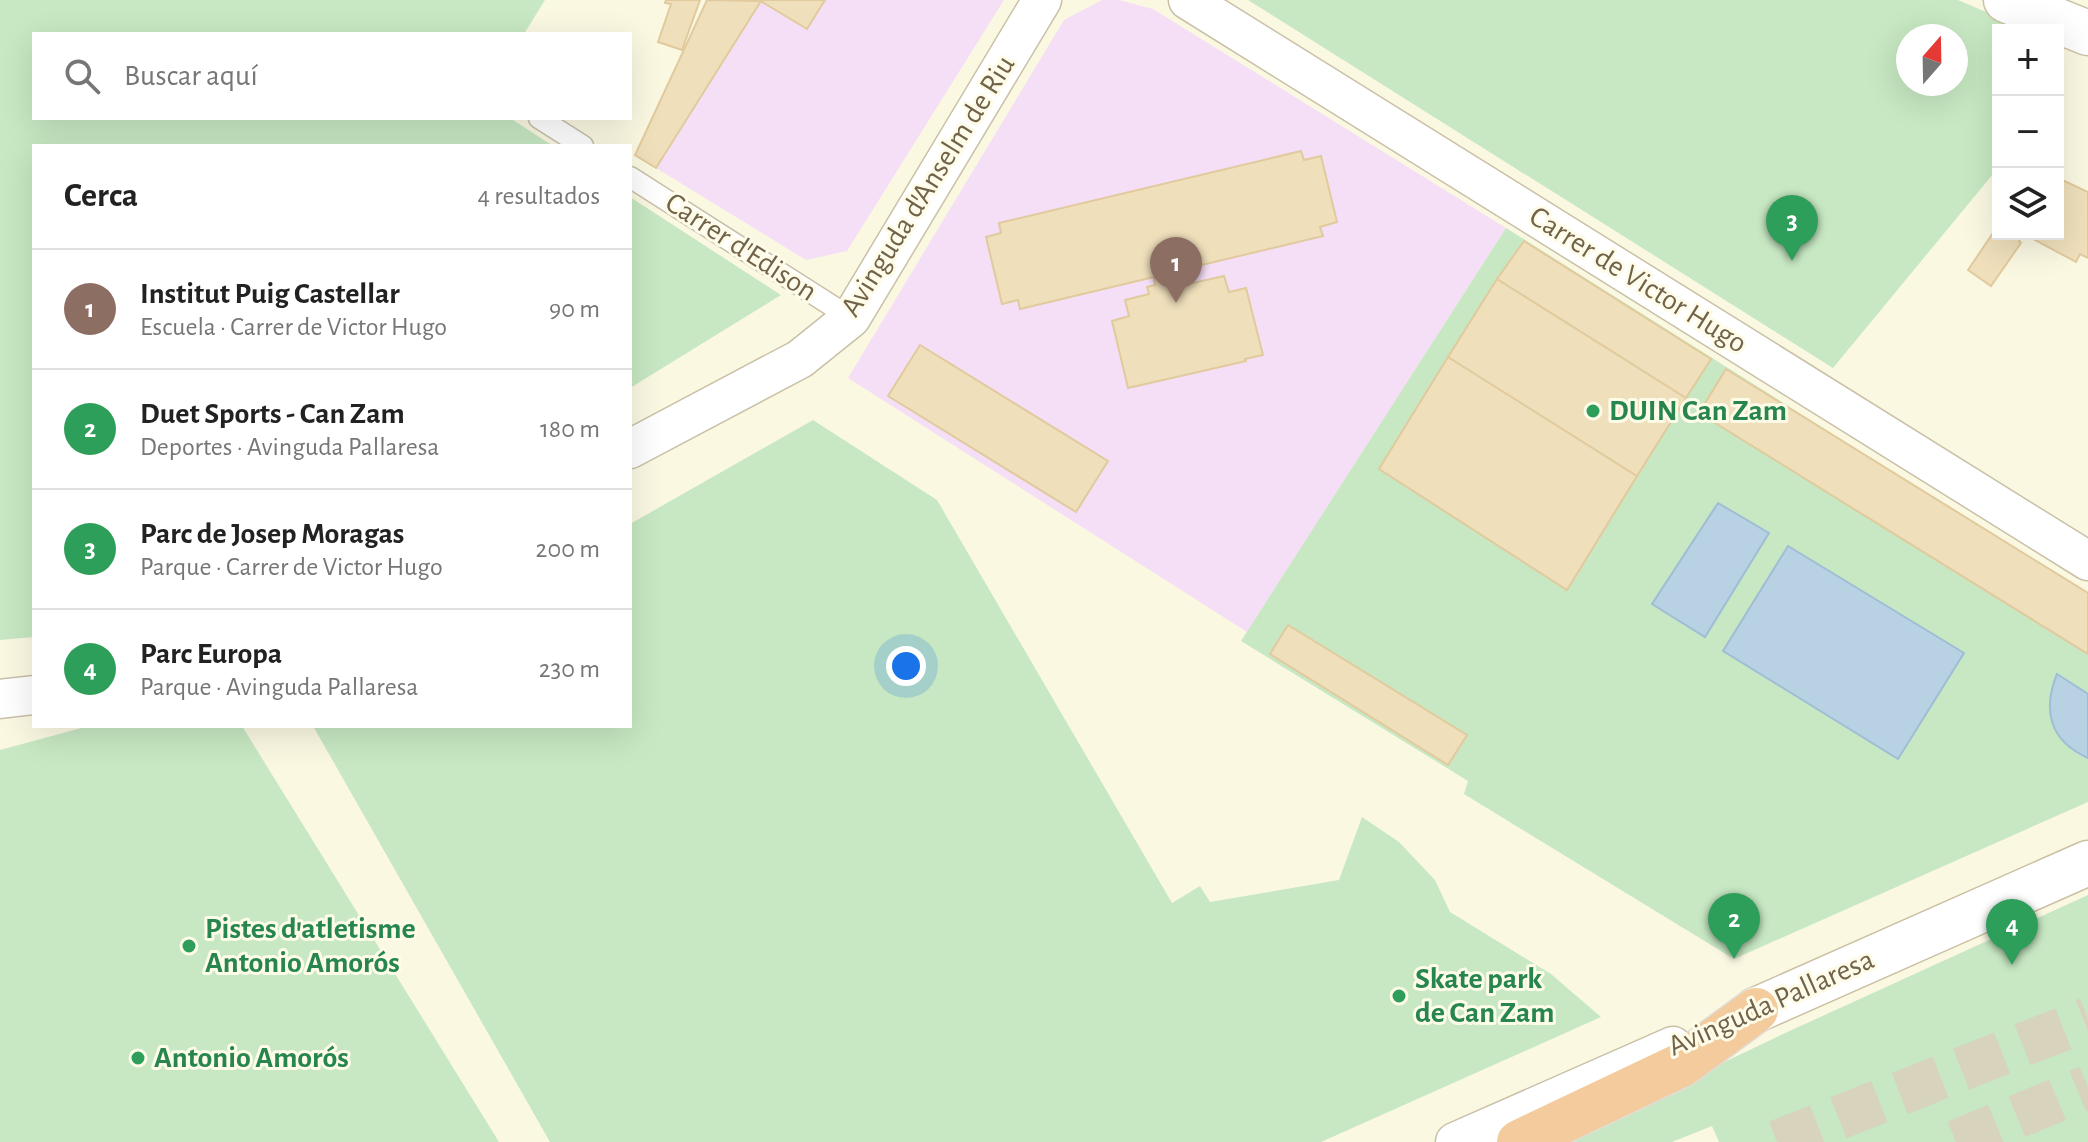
<!DOCTYPE html>
<html lang="es">
<head>
<meta charset="utf-8">
<style>
  :root { --surface:#fff; --page:#f6f6f6; --text:#222; --muted:#767676; --line:#e0e0e0; --accent:#7c3aed }
  body { margin:0; font-family:"Alegreya Sans",sans-serif; background:var(--page); color:var(--text) }
  .controls { position:absolute; right:24px; top:24px; display:grid; overflow:hidden; border-radius:0px; box-shadow:0 8px 32px #0002 }
  .controls button { width:72px; height:72px; display:grid; place-items:center; padding:0; border:0; border-bottom:2px solid var(--line); background:var(--surface); color:var(--text); font:40px sans-serif }
  .compass { position:absolute; left:1896px; top:24px; width:72px; height:72px; border-radius:50%; background:var(--surface); box-shadow:0 8px 32px #0002; rotate:20deg }
  .you { position:absolute; left:906px; top:666px; width:28px; height:28px; margin:-20px; border:6px solid #fff; border-radius:50%; background:#1a73e8; box-shadow:0 0 0 12px #1a73e833 }
  .badge { display:grid; place-items:center; width:52px; height:52px; border-radius:50%; background:var(--accent); color:#fff; font-size:26px; font-weight:700 }
  .pin { position:absolute; translate:-50% -66px; filter:drop-shadow(0 2px 4px #0008) }
  .pin::after { content:''; position:absolute; top:42px; width:28px; height:24px; background:inherit; clip-path:polygon(0 0,100% 0,50% 100%) }
  .list { margin:0; padding:0; list-style:none }
  h2 { display:flex; justify-content:space-between; align-items:center; height:104px; margin:0; padding:0 32px; font-size:34px }
  h2 small { font-size:26px; font-weight:400; color:var(--muted) }
  .list li { display:grid; grid-template-columns:52px 1fr auto; gap:24px; align-items:center; box-sizing:border-box; height:120px; padding:0 32px; border-top:2px solid var(--line) }
  .list b { display:block; font-size:30px; white-space:nowrap }
  .list p { margin:0; font-size:26px; white-space:nowrap; color:var(--muted) }
  .list em { font-size:26px; font-style:normal; color:var(--muted) }
  .icon { flex:none; width:44px; height:44px; fill:none; stroke:currentColor; stroke-width:2; stroke-linecap:round; stroke-linejoin:round }
  .map { position:relative; flex:none; width:2088px; height:1142px; overflow:hidden }
  .search { position:absolute; background:var(--surface); box-shadow:0 8px 32px #0002; left:32px; top:32px; width:600px; height:88px; display:flex; align-items:center; gap:20px; box-sizing:border-box; padding:0 28px; border-radius:0px; color:var(--muted); font-size:30px }
  .panel { position:absolute; background:var(--surface); box-shadow:0 8px 32px #0002; left:32px; top:144px; width:600px; height:584px; border-radius:0px }
  .map>svg:first-child { display:block }
  .education { fill:#f5dff7 }
  .green { fill:#c7e8c2; fill-rule:evenodd }
  .water { fill:#b8d1e3; stroke:#9fbdd5; stroke-width:2 }
  .building { fill:#efdfbb; stroke:#e1ca9d; stroke-width:2 }
  .lines { fill:none; stroke-linecap:round; stroke-linejoin:round }
  .highway-tunnel { stroke:#d8d3bc; stroke-width:44; stroke-dasharray:44 22; stroke-linecap:butt }
  .lane-casing { stroke:#c9c0a8; stroke-width:23 }
  .street-casing { stroke:#c9c0a8; stroke-width:41 }
  .secondary-casing { stroke:#cbc1a5; stroke-width:47 }
  .highway-casing { stroke:#e0ddd7; stroke-width:47 }
  .lane { stroke:#fff; stroke-width:20 }
  .street { stroke:#fff; stroke-width:38 }
  .secondary { stroke:#fff; stroke-width:44 }
  .highway { stroke:#f3cb9c; stroke-width:44 }
  .leisure-dot { fill:#2e9e5b; stroke:#fefce8; stroke-width:3 }
  .labels { text-anchor:middle; dominant-baseline:central; stroke-width:6; stroke-linejoin:round; paint-order:stroke }
  .street-label { font-size:30px; fill:#71634a; stroke:#fefce8 }
  .leisure-label { font-size:30px; font-weight:bold; fill:#27864d; stroke:#fefce8; text-anchor:start }
</style>
</head>
<body>
<div class="map">
<svg width="2088" height="1142" viewBox="0 0 2088 1142">
  <rect width="100%" height="100%" fill="#fbf8e2"/>
  <path class="education" d="M825 0H1004L847 251 806 260 656 168 761 1 806 29Z
    M1102 0H1119L1153 9 1506 228 1247 632 848 378 1064 20Z"/>
  <path class="green" d="M0 0H545L524 34H34V118H510L553 146H34V637L0 640Z
    M1248 0H1958L2028 30H1998V168L1833 368ZM1908 36H1956V84H1908Z
    M630 197 781 295 630 388Z
    M1506 228 2088 595V802L1734 959 1464 794 1468 781 1241 641Z
    M813 420 937 500 1172 903 1200 886 1210 902 1339 880 1362 817 1399 842 1435 880 1450 912 1551 974 1601 1017 1321 1142H550L313 726H630V524Z
    M89 726H242L499 1142H0V750Z
    M2088 895V1142H1719L1712 1126 1672 1142H1557L1783 1034Z"/>
  <path class="water" d="M1718 503 1769 533 1705 637 1652 604Z
    M1788 546 1964 653 1898 759 1723 651Z
    M2057 674 2088 694V758C2050 741 2042 711 2057 674Z"/>
  <path class="building" d="M666 0H700L682 50 658 42 671 4 665 3Z
    M707 0 761 1 656 168 635 155Z
    M759 0H825L807 29Z
    M1301 151 1304 160 1321 156 1337 222 1320 227 1323 236 1189 268 1193 283 1224 276 1229 292 1246 288 1263 355 1245 359 1246 361 1128 388 1112 321 1129 316 1125 300 1149 294 1147 287 1155 285 1154 277 1020 309 1018 300 1002 304 986 237 1001 233 999 223Z
    M2058 178 2088 192V258L2080 254 2076 262 2024 234H2058Z
    M1997 227 1998 234H2007L2011 237 2013 234H2023L2019 242 2021 243 1991 286 1968 270Z
    M1524 241 1711 359 1686 398 1497 279Z
    M1497 279 1686 398 1637 476 1448 357Z
    M920 345 1108 461 1076 512 888 396Z
    M1448 357 1637 476 1567 590 1379 469Z
    M1726 369 2088 593V654L1699 413Z
    M1288 625 1467 735 1448 765 1270 654Z"/>
  <g class="lines">
    <path class="highway-tunnel" d="M1777 1142 2088 1019
      M1956 1142 2088 1087"/>
    <g class="lane-casing">
      <path id="lane" d="M539 118 583 146
        M630 177 851 318"/>
    </g>
    <g class="street-casing">
      <path id="street" d="M1188 0 2088 561
        M630 449 800 359 851 318 1042 0
        M0 699 34 695
        M1455 1142 1673 1046"/>
    </g>
    <g class="secondary-casing">
      <path id="secondary" d="M2006 0 2088 33
        M1756 1010 2088 863"/>
    </g>
    <g class="highway-casing">
      <path id="highway" d="M1519 1142 1681 1065 1756 1010"/>
    </g>
    <use href="#lane" class="lane"/>
    <use href="#street" class="street"/>
    <use href="#secondary" class="secondary"/>
    <use href="#highway" class="highway"/>
  </g>
  <g class="leisure-dot">
    <circle cx="1593" cy="411" r="8"/>
    <circle cx="189" cy="946" r="8"/>
    <circle cx="1399" cy="996" r="8"/>
    <circle cx="138" cy="1058" r="8"/>
  </g>
  <g class="labels">
    <g class="street-label">
      <text transform="translate(928 186) rotate(-58)">Avinguda d'Anselm de Riu</text>
      <text transform="translate(741 247) rotate(33)">Carrer d'Edison</text>
      <text transform="translate(1638 280) rotate(32)">Carrer de Victor Hugo</text>
      <text transform="translate(1771 1003) rotate(-24)">Avinguda Pallaresa</text>
    </g>
    <g class="leisure-label">
      <text x="1609" y="411">DUIN Can Zam</text>
      <text x="205" y="929">Pistes d'atletisme<tspan x="205" dy="34">Antonio Amorós</tspan></text>
      <text x="1415" y="979">Skate park<tspan x="1415" dy="34">de Can Zam</tspan></text>
      <text x="154" y="1058">Antonio Amorós</text>
    </g>
  </g>
</svg>
<div class="controls">
<button>+</button>
<button>−</button>
<button><svg class="icon" aria-label="layers" viewBox="0 0 24 24"><path d="M12 4l9 5-9 5-9-5zM3 14l9 5 9-5"/></svg></button>
</div>
<svg class="compass" viewBox="-18 -18 36 36"><path d="M0-13l5 13h-10z" fill="#e53935"/><path d="M0 13l5-13h-10z" fill="#767676"/></svg>
<div class="you"></div>
<div class="pin badge" style="left:1176px;top:303px;background:#8d6e63">1</div>
<div class="pin badge" style="left:1734px;top:959px;background:#2e9e5b">2</div>
<div class="pin badge" style="left:1792px;top:261px;background:#2e9e5b">3</div>
<div class="pin badge" style="left:2012px;top:965px;background:#2e9e5b">4</div>
<div class="search"><svg class="icon" aria-label="search" viewBox="0 0 24 24"><circle cx="10" cy="10" r="6"/><path d="M15 15l6 6"/></svg>Buscar aquí</div>
<section class="panel">
<h2>Cerca<small>4 resultados</small></h2>
<ul class="list">
<li><span class="badge" style="background:#8d6e63">1</span><div><b>Institut Puig Castellar</b><p>Escuela · Carrer de Victor Hugo</p></div><em>90 m</em></li>
<li><span class="badge" style="background:#2e9e5b">2</span><div><b>Duet Sports - Can Zam</b><p>Deportes · Avinguda Pallaresa</p></div><em>180 m</em></li>
<li><span class="badge" style="background:#2e9e5b">3</span><div><b>Parc de Josep Moragas</b><p>Parque · Carrer de Victor Hugo</p></div><em>200 m</em></li>
<li><span class="badge" style="background:#2e9e5b">4</span><div><b>Parc Europa</b><p>Parque · Avinguda Pallaresa</p></div><em>230 m</em></li>
</ul>
</section>
</div>
</body>
</html>
